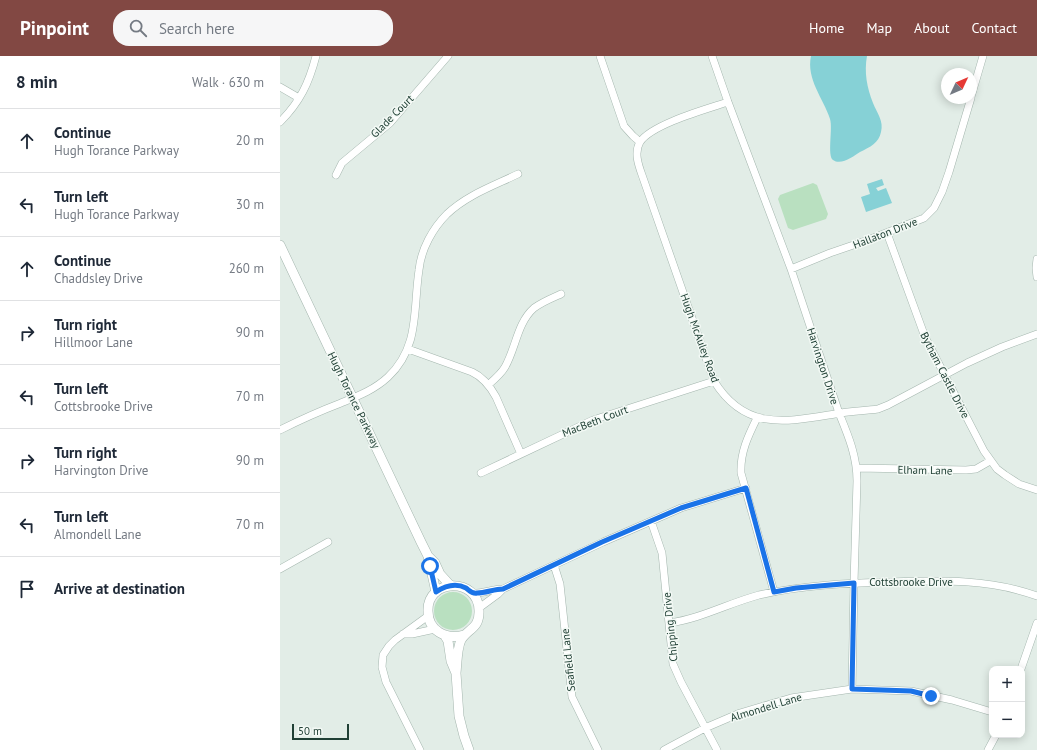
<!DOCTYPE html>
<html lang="en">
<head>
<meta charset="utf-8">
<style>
  :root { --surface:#fff; --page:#f6f6f7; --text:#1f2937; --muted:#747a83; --line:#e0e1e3; --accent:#824843 }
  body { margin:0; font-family:"PT Sans",sans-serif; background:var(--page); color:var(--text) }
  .controls { position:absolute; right:12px; bottom:12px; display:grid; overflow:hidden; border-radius:8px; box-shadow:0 2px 10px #0003 }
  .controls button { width:36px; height:36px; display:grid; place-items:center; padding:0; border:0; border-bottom:1px solid var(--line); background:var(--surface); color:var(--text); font:20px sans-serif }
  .compass { position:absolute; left:661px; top:12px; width:36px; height:36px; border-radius:50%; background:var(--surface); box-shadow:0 2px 10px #0003; rotate:46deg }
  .scale { position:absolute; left:12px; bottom:10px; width:57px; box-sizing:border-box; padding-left:4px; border:2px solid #204035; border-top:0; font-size:11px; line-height:14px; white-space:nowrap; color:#204035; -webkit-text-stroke:3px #f3f9f5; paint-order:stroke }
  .stop { position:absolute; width:12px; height:12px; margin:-9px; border:3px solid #1a73e8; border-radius:50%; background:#fff }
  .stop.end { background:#1a73e8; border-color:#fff; box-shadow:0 1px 4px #0008 }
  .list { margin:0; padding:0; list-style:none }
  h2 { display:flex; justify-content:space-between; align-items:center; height:52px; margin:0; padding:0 16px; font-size:17px }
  h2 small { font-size:13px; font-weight:400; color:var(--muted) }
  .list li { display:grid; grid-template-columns:26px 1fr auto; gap:12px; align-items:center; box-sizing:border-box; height:64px; padding:0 16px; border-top:1px solid var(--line) }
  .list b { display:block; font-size:15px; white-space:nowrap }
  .list p { margin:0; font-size:13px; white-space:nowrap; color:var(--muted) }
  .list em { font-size:13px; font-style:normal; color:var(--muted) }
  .icon { flex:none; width:22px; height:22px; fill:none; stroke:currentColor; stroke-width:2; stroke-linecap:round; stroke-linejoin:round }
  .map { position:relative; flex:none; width:757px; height:694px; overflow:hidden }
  header { display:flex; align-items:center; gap:24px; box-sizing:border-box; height:56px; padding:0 20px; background:var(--accent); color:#fff }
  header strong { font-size:19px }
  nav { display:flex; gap:22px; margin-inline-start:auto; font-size:14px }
  .search { width:280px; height:36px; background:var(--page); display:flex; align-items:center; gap:10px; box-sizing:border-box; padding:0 14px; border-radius:16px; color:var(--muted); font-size:15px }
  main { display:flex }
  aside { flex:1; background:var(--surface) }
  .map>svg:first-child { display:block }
  .green { fill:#b9e0c0 }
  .water { fill:#86d1d6 }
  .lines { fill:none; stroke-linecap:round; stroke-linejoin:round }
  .minor-casing { stroke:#a4b6ae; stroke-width:8 }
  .tertiary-casing { stroke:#a4b6ae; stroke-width:10 }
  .minor { stroke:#fff; stroke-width:7 }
  .tertiary { stroke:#fff; stroke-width:9 }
  .route { stroke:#1a73e8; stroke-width:5 }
  .labels { text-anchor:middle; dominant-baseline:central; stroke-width:3; stroke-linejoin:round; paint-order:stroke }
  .street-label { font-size:11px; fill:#204035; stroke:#f3f9f5 }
</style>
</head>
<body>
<header>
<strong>Pinpoint</strong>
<div class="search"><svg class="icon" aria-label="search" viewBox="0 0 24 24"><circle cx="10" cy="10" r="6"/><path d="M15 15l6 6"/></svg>Search here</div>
<nav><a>Home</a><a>Map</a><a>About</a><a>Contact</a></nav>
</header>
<main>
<aside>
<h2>8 min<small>Walk · 630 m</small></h2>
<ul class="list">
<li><svg class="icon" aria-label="ahead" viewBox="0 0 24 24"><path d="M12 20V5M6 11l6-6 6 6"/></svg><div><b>Continue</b><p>Hugh Torance Parkway</p></div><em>20 m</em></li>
<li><svg class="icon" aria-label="left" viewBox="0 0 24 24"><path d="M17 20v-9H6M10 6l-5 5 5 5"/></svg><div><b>Turn left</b><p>Hugh Torance Parkway</p></div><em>30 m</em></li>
<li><svg class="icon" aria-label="ahead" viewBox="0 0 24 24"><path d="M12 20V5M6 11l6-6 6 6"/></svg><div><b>Continue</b><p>Chaddsley Drive</p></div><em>260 m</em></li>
<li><svg class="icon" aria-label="right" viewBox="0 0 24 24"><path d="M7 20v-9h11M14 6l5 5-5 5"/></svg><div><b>Turn right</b><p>Hillmoor Lane</p></div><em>90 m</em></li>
<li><svg class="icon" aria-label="left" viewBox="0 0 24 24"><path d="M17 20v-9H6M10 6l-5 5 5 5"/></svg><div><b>Turn left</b><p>Cottsbrooke Drive</p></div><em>70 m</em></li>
<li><svg class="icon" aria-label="right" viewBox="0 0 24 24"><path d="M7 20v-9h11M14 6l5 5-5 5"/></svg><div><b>Turn right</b><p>Harvington Drive</p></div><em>90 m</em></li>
<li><svg class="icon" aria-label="left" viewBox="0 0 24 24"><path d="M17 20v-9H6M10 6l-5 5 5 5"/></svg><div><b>Turn left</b><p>Almondell Lane</p></div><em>70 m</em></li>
<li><svg class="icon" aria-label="arrive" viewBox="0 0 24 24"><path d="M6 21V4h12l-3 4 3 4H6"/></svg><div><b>Arrive at destination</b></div></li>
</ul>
</aside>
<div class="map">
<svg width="757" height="694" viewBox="0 0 757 694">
  <rect width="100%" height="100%" fill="#e2ede7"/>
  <path class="green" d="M533 127 537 129 548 158 546 163 513 174 508 172 498 143 500 139Z
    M154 555a19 19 0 1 1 38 0a19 19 0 1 1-38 0Z"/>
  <path class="water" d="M531 0H587C584 16 587 32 593 47 597 57 604 65 601 76 599 87 590 91 580 96 574 100 561 110 553 104 547 100 553 72 550 63 543 42 526 23 531 0Z
    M602 123 604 129 596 132 598 135 606 132 612 147 586 156 581 141 590 138 587 128Z"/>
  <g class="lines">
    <g class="minor-casing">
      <path id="minor" d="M320 0 344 70 353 80 360 86
        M432 0 448 46 511 213 559 357C568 379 577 400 577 425L574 527 572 633
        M0 31 19 42
        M691 41 703 0
        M448 46C427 53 372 68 360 86 354 96 358 108 362 119L434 325C465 375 505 366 555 358 569 355 583 355 598 353L608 349 687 307 722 291 757 278
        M0 66C20 46 29 27 36 0
        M56 119 62 107 110 67 168 0
        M607 177 645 281 704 395 717 413 725 419 739 428 757 434
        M757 203 756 212 757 221
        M511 213 550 197 588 184 644 162 654 152 662 136 669 116 691 42
        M128 293 192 316C203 321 210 330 216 341L241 398
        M208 329C215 323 221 318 225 311 236 292 237 267 254 252 262 246 272 242 281 238
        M477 362C468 380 460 397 461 417L494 536
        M0 374C20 364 40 355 61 347 78 340 94 334 108 321 140 291 133 253 139 214 141 193 153 172 167 158 187 139 213 130 238 118
        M577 412 686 414 696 413 710 405
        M201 417 313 364 434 325
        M371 465 382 497 393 608 401 626 437 694
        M274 509 280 528 292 641 318 694
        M0 513 48 486
        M192 537C202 538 212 533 223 533L323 486 401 452 466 432
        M199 552 218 538 223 533
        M389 567C420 563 449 547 479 539 523 529 568 527 612 526 661 524 711 523 757 540
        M123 578H132L155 573
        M741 613 757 567
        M140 694 106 626 102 611 103 599 109 590 115 584 148 560
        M384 694 425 672 460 657 511 642 572 633 631 635 672 644 712 656
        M708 694 716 679"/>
    </g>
    <g class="tertiary-casing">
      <path id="tertiary" d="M0 189 141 486 148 500 155 507 160 518 170 529
        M148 500 156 536
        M165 580 168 585 171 605 176 617 179 660 184 680 189 694
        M176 617C177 608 177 592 181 584 188 572 200 573 199 554 198 521 147 522 148 555 148 575 166 584 184 579"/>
    </g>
    <use href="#minor" class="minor"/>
    <use href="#tertiary" class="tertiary"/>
  </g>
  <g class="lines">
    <path class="route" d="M150 510 156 536C165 530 176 527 186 532 190 535 192 538 197 537 206 537 214 533 223 533L322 486 401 452 466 432 494 536 516 532 574 527 572 633 631 635 651 640"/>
  </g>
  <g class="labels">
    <g class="street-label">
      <text transform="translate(112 60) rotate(-45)">Glade Court</text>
      <text transform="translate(605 177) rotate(-21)">Hallaton Drive</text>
      <text transform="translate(420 282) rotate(70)">Hugh McAuley Road</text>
      <text transform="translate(543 310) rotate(72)">Harvington Drive</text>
      <text transform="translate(665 319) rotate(63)">Bytham Castle Drive</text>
      <text transform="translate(74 344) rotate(64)">Hugh Torance Parkway</text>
      <text transform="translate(315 365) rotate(-21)">MacBeth Court</text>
      <text transform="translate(645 414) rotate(1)">Elham Lane</text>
      <text x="631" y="526">Cottsbrooke Drive</text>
      <text transform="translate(390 571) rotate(-96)">Chipping Drive</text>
      <text transform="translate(288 604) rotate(-96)">Seafield Lane</text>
      <text transform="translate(486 651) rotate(-17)">Almondell Lane</text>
    </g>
  </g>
</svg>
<div class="controls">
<button>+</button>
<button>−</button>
</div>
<svg class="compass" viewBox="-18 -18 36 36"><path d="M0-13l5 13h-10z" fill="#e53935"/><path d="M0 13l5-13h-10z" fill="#747a83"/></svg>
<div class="scale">50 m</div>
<div class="stop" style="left:150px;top:510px"></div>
<div class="stop end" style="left:651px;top:640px"></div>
</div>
</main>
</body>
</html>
